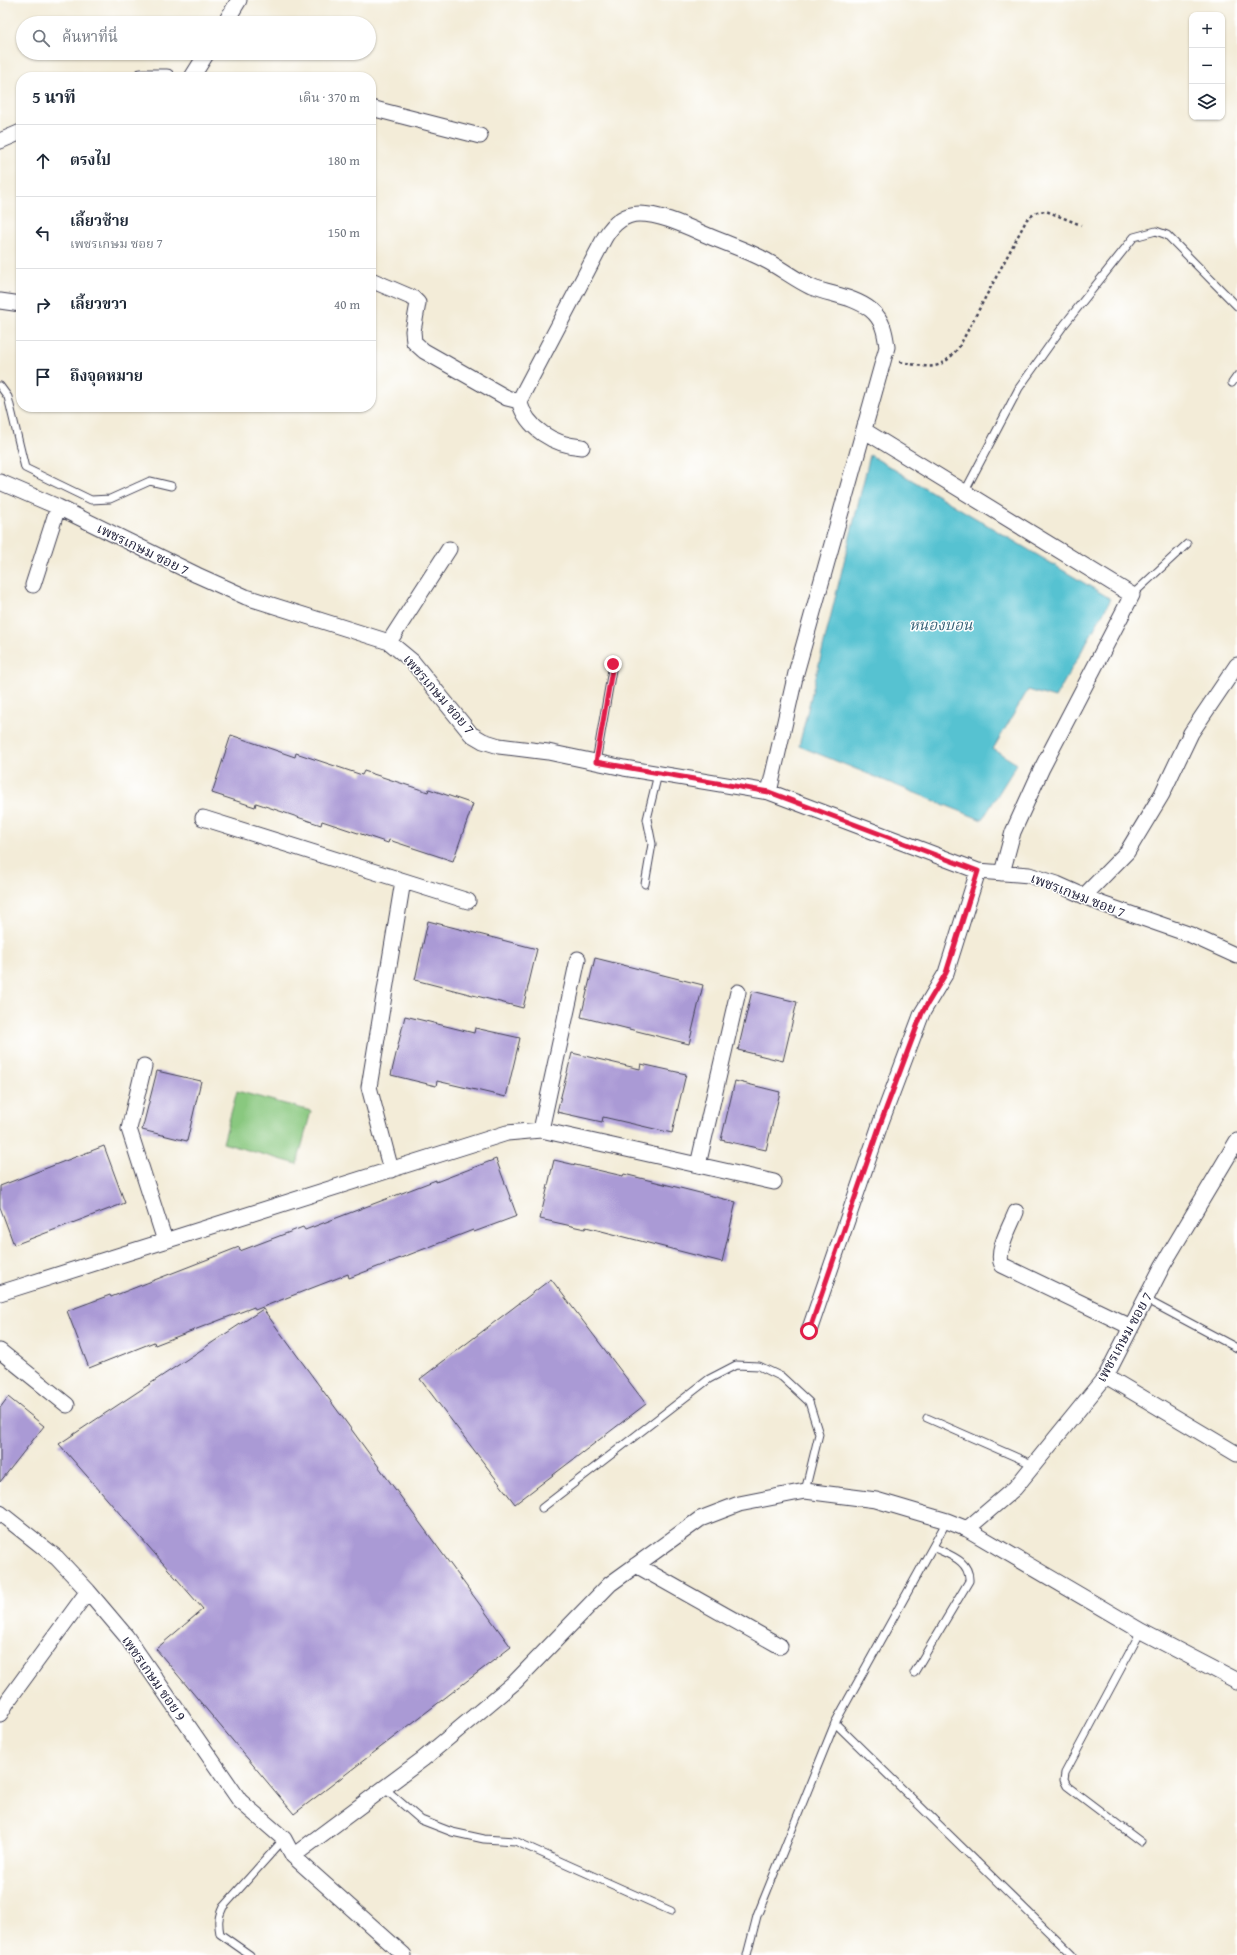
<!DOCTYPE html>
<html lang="th">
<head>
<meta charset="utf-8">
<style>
  :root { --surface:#fff; --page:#f6f6f7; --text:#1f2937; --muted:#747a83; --line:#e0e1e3 }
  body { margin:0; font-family:"Gentium Book Plus","Noto Serif Thai",serif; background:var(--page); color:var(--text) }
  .controls { position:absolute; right:12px; top:12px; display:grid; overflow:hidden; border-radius:8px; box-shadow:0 1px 3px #0004 }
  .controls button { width:36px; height:36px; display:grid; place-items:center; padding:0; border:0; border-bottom:1px solid var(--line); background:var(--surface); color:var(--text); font:20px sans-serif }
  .stop { position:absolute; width:12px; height:12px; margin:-9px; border:3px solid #e11d48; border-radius:50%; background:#fff }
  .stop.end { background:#e11d48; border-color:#fff; box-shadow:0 1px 4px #0008 }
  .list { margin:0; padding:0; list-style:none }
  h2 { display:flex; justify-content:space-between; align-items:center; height:52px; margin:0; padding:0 16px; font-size:17px }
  h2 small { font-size:13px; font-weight:400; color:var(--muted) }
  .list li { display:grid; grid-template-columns:26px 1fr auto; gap:12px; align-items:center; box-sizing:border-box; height:72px; padding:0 16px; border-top:1px solid var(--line) }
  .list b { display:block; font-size:15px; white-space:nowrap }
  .list p { margin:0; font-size:13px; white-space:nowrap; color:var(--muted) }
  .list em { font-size:13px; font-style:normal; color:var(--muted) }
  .icon { flex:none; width:22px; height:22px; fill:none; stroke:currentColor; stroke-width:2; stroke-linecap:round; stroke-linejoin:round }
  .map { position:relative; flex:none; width:1237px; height:1955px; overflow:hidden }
  .search { position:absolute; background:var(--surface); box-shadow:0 1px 3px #0004; left:16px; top:16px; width:360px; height:44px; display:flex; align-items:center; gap:10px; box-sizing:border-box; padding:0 14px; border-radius:22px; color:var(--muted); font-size:15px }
  .panel { position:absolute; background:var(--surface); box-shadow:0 1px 3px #0004; left:16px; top:72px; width:360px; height:340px; border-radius:16px }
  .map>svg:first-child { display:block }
  .green { fill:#89c87f; stroke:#56755d }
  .water { fill:#56c2d1; stroke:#3c7286 }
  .building { fill:#aa9ad5 }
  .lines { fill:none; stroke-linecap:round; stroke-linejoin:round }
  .lane-casing { stroke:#414053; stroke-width:9 }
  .street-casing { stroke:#414053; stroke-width:17 }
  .path { stroke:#414053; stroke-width:2.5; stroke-dasharray:3 3; stroke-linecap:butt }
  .lane { stroke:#fff; stroke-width:7 }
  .street { stroke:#fff; stroke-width:15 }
  .route { stroke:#e11d48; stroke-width:5 }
  .labels { text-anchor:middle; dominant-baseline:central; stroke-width:3; stroke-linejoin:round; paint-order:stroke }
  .street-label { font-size:14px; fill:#22223b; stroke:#fff }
  .water-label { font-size:15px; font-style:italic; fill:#376277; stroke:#fff }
</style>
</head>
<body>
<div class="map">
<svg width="1237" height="1955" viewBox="0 0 1237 1955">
  <rect width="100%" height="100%" fill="#fff"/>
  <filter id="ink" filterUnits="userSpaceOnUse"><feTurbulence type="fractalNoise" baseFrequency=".025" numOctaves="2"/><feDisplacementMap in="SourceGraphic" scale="8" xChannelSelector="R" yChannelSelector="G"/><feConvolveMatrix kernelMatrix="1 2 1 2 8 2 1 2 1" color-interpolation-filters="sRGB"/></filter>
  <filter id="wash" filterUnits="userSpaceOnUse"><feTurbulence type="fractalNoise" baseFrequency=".012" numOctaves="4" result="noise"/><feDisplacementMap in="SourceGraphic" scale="16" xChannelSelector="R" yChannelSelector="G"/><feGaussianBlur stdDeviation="0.9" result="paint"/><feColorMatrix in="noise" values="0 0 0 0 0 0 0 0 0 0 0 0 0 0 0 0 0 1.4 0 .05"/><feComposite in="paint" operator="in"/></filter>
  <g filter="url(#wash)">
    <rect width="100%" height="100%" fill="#f3ecd8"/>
    <path class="green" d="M237 1091 311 1111 297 1164 223 1143Z"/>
    <path class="water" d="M870 455 1111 599 1055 698 1028 690 993 749 1017 764 982 820 799 746Z"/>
    <g id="blocks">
      <path class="building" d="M231 735 295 757 296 753 362 775 364 771 428 792 429 789 473 804 453 861 389 840 388 843 322 821 321 825 256 803 255 807 212 793Z
        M428 921 537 949 523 1008 415 980Z
        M595 958 703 985 689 1044 581 1017Z
        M752 991 797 1002 783 1061 738 1050Z
        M405 1016 474 1033 475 1028 520 1038 506 1097 437 1081 436 1086 391 1075Z
        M572 1053 640 1069 641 1064 686 1074 672 1133 603 1117 602 1122 557 1112Z
        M157 1071 201 1081 187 1141 142 1130Z
        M735 1081 780 1092 766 1150 721 1140Z
        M104 1146 125 1203 14 1245 0 1207V1186Z
        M496 1159 517 1216 474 1232 473 1230 349 1278 348 1274 255 1310 254 1307 155 1345 154 1342 89 1368 67 1311 110 1295 111 1297 239 1247 240 1251 303 1227 305 1230 436 1180V1182Z
        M554 1160 623 1176 624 1174 736 1202 722 1262 586 1227 585 1229 540 1219Z
        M551 1279 646 1404 515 1504 420 1379Z
        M263 1309 511 1647 294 1814 156 1649 203 1609 59 1444Z
        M8 1397 44 1426 0 1482V1408Z"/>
    </g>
  </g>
  <g filter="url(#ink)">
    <use href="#blocks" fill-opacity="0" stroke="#414053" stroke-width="1"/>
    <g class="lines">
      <g class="lane-casing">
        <path id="lane" d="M1232 383 1237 376
          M0 386 8 397 25 468 91 500 110 499 150 481 171 486
          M964 493 1019 388 1064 325 1134 237 1156 231 1167 235 1237 306
          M1132 595 1187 544
          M596 762 613 664
          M645 884 652 844 647 819 658 774
          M1145 1299 1237 1348
          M927 1418 1034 1465
          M542 1508 709 1379 736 1365 759 1366 782 1377 809 1402 819 1434 805 1491
          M1141 1631 1065 1773 1064 1780 1067 1786 1141 1842
          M914 1673 969 1581C970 1560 949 1555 933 1547
          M835 1723 1072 1955
          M384 1788 421 1820 452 1832 484 1839 515 1841 671 1911
          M250 1955 220 1934C218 1923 218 1917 223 1907L284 1839
          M747 1955 757 1916 835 1723 947 1521"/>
      </g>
      <g class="street-casing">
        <path id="street" d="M225 23 239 0
          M141 77H167
          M192 77 207 53
          M371 108 480 136
          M0 141 21 132
          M371 280 413 298 418 303 413 331 414 342 424 351 507 398 519 401
          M0 301 21 304
          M865 431 1132 595 1042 768 1013 832 1002 873
          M582 447C554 445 527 429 519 401L605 237C613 224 623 214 639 214 665 214 693 230 716 239 733 246 751 252 767 261 782 269 796 280 811 287 830 295 854 296 871 310 883 320 885 332 887 347L796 673 769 792
          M0 482 58 507 197 575 246 597 389 642 412 661 471 734 483 741 499 746 548 752 624 768 769 792 978 871 1029 875 1057 884 1102 904 1191 935 1237 956
          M33 585 58 507
          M389 642 449 549
          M203 818 468 901
          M1084 896 1127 852 1162 794 1191 733 1237 665
          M144 1066 129 1129 165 1241
          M541 1130 578 959
          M698 1165 738 992
          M391 1170 369 1087 403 881
          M1016 1212C1011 1225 995 1252 1002 1265L1131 1327
          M0 1293 507 1133 541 1130 774 1182
          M809 1331 881 1122 922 1013 946 973 978 871
          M0 1351 67 1405
          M1106 1376 1237 1454
          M0 1513 57 1558 88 1591 126 1636 240 1801 284 1839 293 1856 404 1955
          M967 1529 1015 1488 1106 1376 1163 1265 1237 1141
          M636 1565 780 1646
          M0 1714 9 1699 88 1591
          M293 1856 423 1759 515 1682 610 1584 700 1519 739 1504 805 1491 876 1500 947 1521 967 1529 1141 1631 1237 1681"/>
      </g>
      <path class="path" d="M900 362C930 367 939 373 959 347L1027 219 1037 212 1046 211 1081 225"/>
      <use href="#lane" class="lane"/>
      <use href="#street" class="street"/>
    </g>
  </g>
  <g class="lines" filter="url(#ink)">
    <path class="route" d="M613 664 596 762 769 792 978 871 946 973 922 1013 881 1122 809 1331"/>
  </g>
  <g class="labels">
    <g class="street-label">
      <text transform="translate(143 549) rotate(26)">เพชรเกษม ซอย 7</text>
      <text transform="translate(439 694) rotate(49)">เพชรเกษม ซอย 7</text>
      <text transform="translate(1078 895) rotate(21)">เพชรเกษม ซอย 7</text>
      <text transform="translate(1124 1337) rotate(-61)">เพชรเกษม ซอย 7</text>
      <text transform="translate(154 1678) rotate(55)">เพชรเกษม ซอย 9</text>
    </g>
    <g class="water-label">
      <text x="941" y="624">หนองบอน</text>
    </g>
  </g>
</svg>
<div class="controls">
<button>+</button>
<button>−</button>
<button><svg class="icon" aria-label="layers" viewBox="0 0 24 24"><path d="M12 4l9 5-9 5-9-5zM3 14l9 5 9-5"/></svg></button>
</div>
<div class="stop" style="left:809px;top:1331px"></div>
<div class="stop end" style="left:613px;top:664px"></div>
<div class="search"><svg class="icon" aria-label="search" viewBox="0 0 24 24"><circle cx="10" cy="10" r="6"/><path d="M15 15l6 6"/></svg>ค้นหาที่นี่</div>
<section class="panel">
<h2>5 นาที<small>เดิน · 370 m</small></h2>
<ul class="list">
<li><svg class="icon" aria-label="ahead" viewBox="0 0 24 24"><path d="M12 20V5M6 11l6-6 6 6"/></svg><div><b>ตรงไป</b></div><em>180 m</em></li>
<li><svg class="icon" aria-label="left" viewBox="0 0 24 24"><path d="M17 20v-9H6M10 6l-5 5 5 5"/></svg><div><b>เลี้ยวซ้าย</b><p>เพชรเกษม ซอย 7</p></div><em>150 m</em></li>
<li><svg class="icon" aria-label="right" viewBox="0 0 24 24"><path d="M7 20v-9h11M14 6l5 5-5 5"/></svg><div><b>เลี้ยวขวา</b></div><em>40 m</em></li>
<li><svg class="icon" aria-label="arrive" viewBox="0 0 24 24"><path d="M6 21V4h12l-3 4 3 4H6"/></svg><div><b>ถึงจุดหมาย</b></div></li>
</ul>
</section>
</div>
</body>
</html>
